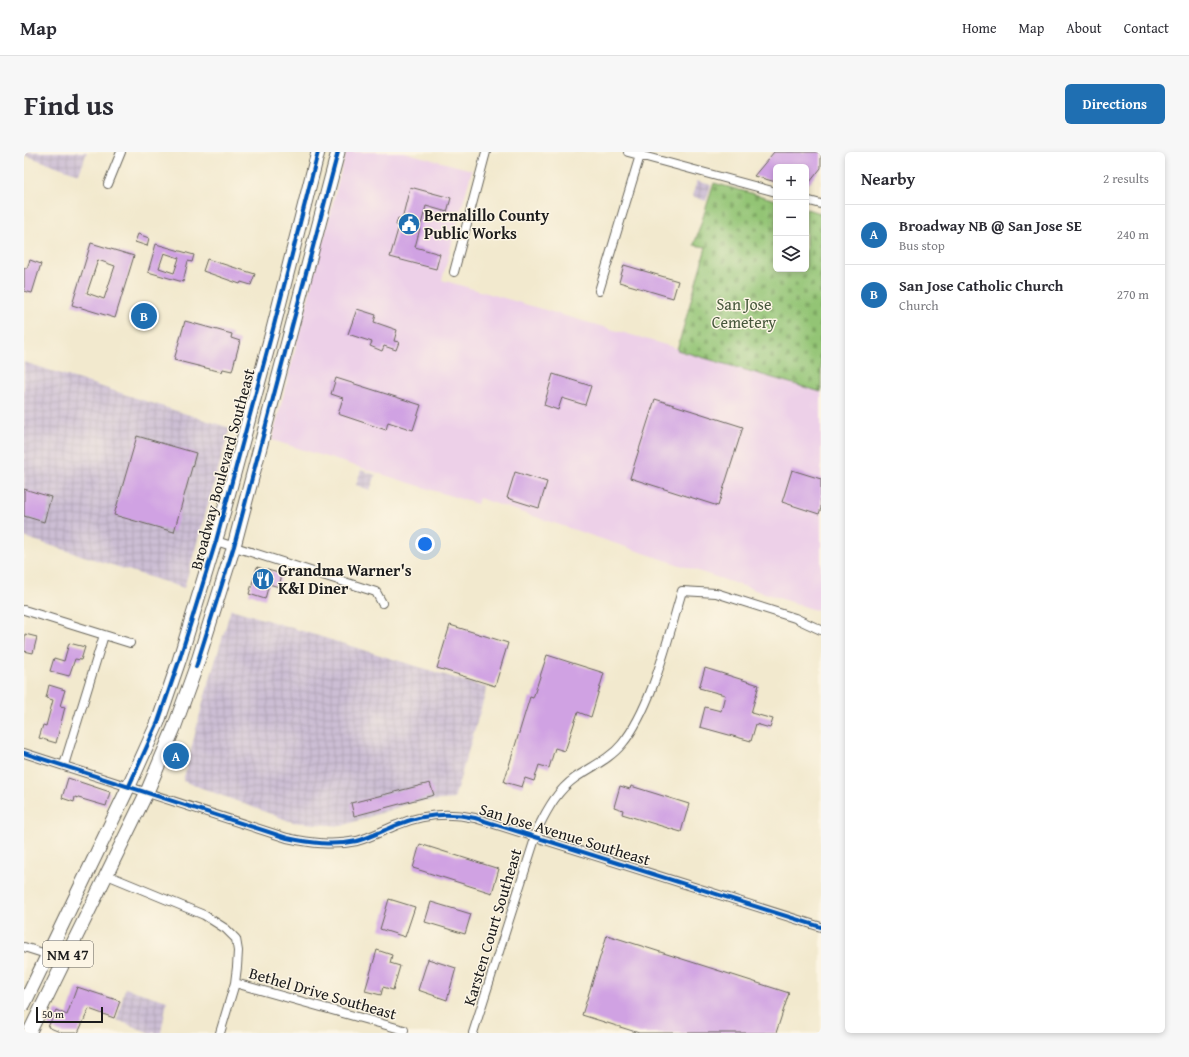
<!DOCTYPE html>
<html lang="en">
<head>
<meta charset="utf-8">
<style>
  :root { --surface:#fff; --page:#f7f7f7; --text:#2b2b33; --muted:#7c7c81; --line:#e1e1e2; --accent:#1f6fb2 }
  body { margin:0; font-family:"Gentium Book Plus",serif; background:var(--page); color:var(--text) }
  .controls { position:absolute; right:12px; top:12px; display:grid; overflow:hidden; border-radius:6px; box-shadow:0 2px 6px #0003 }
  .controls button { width:36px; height:36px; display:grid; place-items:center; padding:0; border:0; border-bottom:1px solid var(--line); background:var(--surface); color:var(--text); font:20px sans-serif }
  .scale { position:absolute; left:12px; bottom:10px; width:67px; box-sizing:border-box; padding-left:4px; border:2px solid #1c1c1c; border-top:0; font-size:11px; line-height:14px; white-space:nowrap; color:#1c1c1c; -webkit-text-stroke:3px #fcf5e5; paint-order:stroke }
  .you { position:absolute; left:401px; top:392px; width:14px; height:14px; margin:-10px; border:3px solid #fff; border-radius:50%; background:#1a73e8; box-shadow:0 0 0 6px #1a73e833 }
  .badge { display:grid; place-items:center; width:26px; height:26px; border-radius:50%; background:var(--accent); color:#fff; font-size:13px; font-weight:700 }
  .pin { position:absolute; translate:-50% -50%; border:2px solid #fff; box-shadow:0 1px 4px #0006 }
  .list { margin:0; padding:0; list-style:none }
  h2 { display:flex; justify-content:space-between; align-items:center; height:52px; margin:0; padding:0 16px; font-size:17px }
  h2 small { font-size:13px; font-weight:400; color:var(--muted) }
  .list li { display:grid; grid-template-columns:26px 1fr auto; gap:12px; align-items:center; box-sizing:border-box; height:60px; padding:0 16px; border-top:1px solid var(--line) }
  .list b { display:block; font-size:15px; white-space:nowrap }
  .list p { margin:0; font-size:13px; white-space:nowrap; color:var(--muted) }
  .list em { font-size:13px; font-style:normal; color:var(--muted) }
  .icon { flex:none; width:22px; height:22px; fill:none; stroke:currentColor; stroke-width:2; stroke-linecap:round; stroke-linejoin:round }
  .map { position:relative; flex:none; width:797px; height:881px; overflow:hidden; border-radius:6px }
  header { display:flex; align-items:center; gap:24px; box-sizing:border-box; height:56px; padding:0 20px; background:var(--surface); border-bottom:1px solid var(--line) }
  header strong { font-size:19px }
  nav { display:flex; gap:22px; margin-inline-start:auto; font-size:14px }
  .intro { display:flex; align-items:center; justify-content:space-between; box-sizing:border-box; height:96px; padding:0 24px }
  h1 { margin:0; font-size:28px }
  .button { padding:10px 18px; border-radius:6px; background:var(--accent); color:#fff; font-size:14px; font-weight:700 }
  main { display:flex; gap:24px; padding:0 24px }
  aside { flex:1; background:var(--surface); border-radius:6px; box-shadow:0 2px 6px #0003 }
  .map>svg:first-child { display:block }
  .built { fill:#edd0e8 }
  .industrial { fill:url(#industrial-grid) }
  .cemetery { fill:url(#cemetery-stones); stroke:#587048 }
  .building { fill:#d0a2e3; fill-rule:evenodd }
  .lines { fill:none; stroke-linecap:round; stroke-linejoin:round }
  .street-casing { stroke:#67645a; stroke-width:10 }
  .primary-casing { stroke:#67645a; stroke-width:15 }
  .street { stroke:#fff; stroke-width:8 }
  .primary { stroke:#fff; stroke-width:13 }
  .cycleway-casing { stroke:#fcf5e5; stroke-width:6 }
  .cycleway { stroke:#0057b8; stroke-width:4 }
  .labels { text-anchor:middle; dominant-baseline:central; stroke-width:3; stroke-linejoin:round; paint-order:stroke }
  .shield { fill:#fcf5e5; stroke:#5f5d58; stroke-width:1 }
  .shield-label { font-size:15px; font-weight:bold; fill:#1c1c1c }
  .poi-label { font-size:16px; font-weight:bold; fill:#1c1c1c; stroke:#fcf5e5; text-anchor:start }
  .park-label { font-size:16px; fill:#46573b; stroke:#fcf5e5 }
  .street-label { font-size:16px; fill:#1c1c1c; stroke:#fcf5e5 }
</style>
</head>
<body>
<header>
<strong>Map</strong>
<nav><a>Home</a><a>Map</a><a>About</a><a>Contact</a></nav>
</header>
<div class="intro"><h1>Find us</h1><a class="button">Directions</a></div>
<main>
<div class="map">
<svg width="797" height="881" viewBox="0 0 797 881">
  <defs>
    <pattern id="industrial-grid" width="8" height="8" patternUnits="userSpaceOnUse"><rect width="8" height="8" fill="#ccbed4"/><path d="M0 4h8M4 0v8" fill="none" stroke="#afa3b5"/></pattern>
    <pattern id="cemetery-stones" width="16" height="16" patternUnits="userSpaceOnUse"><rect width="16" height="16" fill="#93c474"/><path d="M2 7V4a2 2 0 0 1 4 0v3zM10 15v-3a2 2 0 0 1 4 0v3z" fill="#7ea864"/></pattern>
  </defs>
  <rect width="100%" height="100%" fill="#fcf5e5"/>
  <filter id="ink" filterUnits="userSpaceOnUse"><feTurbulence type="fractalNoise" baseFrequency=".025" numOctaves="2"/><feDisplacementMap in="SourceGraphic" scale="8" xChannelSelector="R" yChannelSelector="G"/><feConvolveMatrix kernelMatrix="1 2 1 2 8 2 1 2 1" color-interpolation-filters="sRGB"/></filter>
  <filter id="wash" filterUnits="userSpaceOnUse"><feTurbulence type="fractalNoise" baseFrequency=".012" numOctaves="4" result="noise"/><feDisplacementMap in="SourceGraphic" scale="16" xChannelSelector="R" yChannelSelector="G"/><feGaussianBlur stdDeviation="0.9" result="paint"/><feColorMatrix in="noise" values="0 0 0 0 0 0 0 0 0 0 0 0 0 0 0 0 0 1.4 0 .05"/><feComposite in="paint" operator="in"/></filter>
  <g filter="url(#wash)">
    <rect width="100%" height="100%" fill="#f2e9ce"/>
    <path class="built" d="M322 0H379L448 18 418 128 797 238V460L455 346 453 352 248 288Z"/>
    <path class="industrial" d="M0 0H63L55 22 0 3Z
      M673 29 687 33 682 49 668 44Z
      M0 210 206 276 160 436 0 385Z
      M337 318 352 323 346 338 332 333Z
      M207 457 463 536 430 647 389 650 318 674 268 670 159 629 179 550Z
      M101 836 143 849 137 881H126L93 868Z"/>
    <path class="cemetery" d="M690 31 752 48V117H782V57L797 61V240L653 198 682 95 670 93Z"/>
    <g id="blocks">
      <path class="building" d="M750 0H797V16L782 35V15H752V30L730 24Z
        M386 35 427 46 423 60 402 54 391 95 416 102 412 117 366 105 375 74 372 73 374 66 378 67Z
        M114 82 125 86 123 94 111 90Z
        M67 91 110 104 91 166 48 153ZM74 108 91 114 80 147 63 141Z
        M132 92 170 103 168 110 164 109 159 130 124 120ZM140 101 155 106 150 121 135 116Z
        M183 107 231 122 227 133 217 130 216 132 179 119Z
        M6 108 17 112 8 141 0 139V116H3Z
        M600 113 654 129 649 146 595 130Z
        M333 157 352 163 350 170 373 178 370 189 375 190 372 198 360 194 358 199 346 194 348 190 324 182Z
        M161 169 208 182 207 186 216 189 208 219 199 217 198 220 150 208Z
        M529 222 567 234 561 253 538 246 534 258 520 253Z
        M312 226 397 253 389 278 364 270 362 278 314 262 319 246 307 242Z
        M631 247 719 275 694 354 606 326Z
        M113 284 172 301 150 380 90 363Z
        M768 318 797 327V356L795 362 758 350Z
        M491 320 523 330 515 356 483 346Z
        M0 337 27 345 20 370 0 364Z
        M233 415 258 422 255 435 245 432 241 447 225 442Z
        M426 473 484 491 471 534 413 516Z
        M1 482 13 485 9 501 0 499Z
        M45 491 61 495 57 508 51 507 45 524 26 519 30 506 40 509Z
        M523 503 580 521 567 565 554 560 541 599 531 596 525 616 515 613 510 629 501 626 498 635 480 630 506 545 509 546Z
        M681 516 735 533 727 561 749 567 746 576 732 572 727 589 676 575 681 555 697 559 701 543 675 536Z
        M25 533 41 538 36 554 41 555 32 591 15 586 19 573 22 574 29 548 22 546Z
        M44 626 86 640 82 654 51 645 50 650 38 646Z
        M406 631 410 643 330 664 327 651Z
        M596 634 606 637 607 634 665 652 657 680 598 662 599 658 590 655Z
        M396 692 475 717 468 741 389 716Z
        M365 747 391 755 381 785 356 777Z
        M407 750 447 762 441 782 401 770Z
        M583 783 765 841 752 881H615L558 863Z
        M353 798 368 803 366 811 376 814 369 838 359 835 357 843 341 839Z
        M404 807 432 816 423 848 394 838Z
        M53 835 96 849 90 866 65 857 54 881H38L24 875 32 858 43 863Z"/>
    </g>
  </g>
  <g filter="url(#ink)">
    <use href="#blocks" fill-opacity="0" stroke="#67645a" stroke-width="1"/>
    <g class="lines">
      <g class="street-casing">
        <path id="street" d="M604 0 752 40
          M84 32 97 0
          M782 48 797 52
          M430 120 462 0
          M575 139 617 0
          M192 389 352 440 358 451
          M0 458 106 491
          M0 601 263 686C287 691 309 694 333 689 347 685 360 678 373 673 399 662 424 660 451 666L797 775
          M40 613 80 483
          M83 723 180 763 202 777 212 787 214 799 213 815 211 831 196 881
          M0 795 41 808
          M211 831 380 878
          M449 881 515 674C524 656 534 638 551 626 567 615 586 607 598 592 628 556 644 485 658 439L692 441 771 466 797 478"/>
      </g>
      <g class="primary-casing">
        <path id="primary" d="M0 852 105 634 134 570 155 509 195 377 249 177 294 0
          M5 881 123 640 150 576 172 515 210 394 314 0"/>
      </g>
      <use href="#street" class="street"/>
      <use href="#primary" class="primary"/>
      <g class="cycleway-casing">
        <path id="cycleway" d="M172 515 210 394 314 0
          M0 601 263 686C287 691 309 694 333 689 347 685 360 678 373 673 399 662 424 660 451 666L797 775
          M105 634 134 570 155 509 192 389 249 177 294 0"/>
      </g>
      <use href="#cycleway" class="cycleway"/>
    </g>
  </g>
  <defs>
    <g id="civic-disc" transform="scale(1.15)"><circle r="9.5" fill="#1f6fb2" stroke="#fcf5e5"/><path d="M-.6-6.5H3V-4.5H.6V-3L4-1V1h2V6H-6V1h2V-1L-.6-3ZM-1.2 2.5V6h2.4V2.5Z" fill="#fff"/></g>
    <g id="restaurant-disc" transform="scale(1.15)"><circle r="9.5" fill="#1f6fb2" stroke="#fcf5e5"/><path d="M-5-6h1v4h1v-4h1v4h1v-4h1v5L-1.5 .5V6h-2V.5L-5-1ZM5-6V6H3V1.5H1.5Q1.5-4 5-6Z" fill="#fff"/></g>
  </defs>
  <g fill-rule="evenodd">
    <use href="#civic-disc" x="385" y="72"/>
    <use href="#restaurant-disc" x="239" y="427"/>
  </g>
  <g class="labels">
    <rect class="shield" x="19" y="789" width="50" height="26" rx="3"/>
    <g class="shield-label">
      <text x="44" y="802">NM 47</text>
    </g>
    <g class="poi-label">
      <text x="400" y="63">Bernalillo County<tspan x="400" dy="18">Public Works</tspan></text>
      <text x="254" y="418">Grandma Warner's<tspan x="254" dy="18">K&amp;I Diner</tspan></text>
    </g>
    <g class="park-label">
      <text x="720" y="152">San Jose<tspan x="720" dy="18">Cemetery</tspan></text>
    </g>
    <g class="street-label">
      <text transform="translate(198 317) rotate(-75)">Broadway Boulevard Southeast</text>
      <text transform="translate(541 682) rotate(17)">San Jose Avenue Southeast</text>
      <text transform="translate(468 775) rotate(-73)">Karsten Court Southeast</text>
      <text transform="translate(299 841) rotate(16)">Bethel Drive Southeast</text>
    </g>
  </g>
</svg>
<div class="controls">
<button>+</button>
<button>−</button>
<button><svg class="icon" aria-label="layers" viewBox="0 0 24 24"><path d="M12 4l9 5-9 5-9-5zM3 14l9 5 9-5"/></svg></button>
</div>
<div class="scale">50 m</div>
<div class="you"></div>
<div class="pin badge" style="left:152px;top:604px">A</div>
<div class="pin badge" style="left:120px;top:164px">B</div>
</div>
<aside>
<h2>Nearby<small>2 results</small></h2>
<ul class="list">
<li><span class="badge">A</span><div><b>Broadway NB @ San Jose SE</b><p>Bus stop</p></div><em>240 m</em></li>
<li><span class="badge">B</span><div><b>San Jose Catholic Church</b><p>Church</p></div><em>270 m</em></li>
</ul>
</aside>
</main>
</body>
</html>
